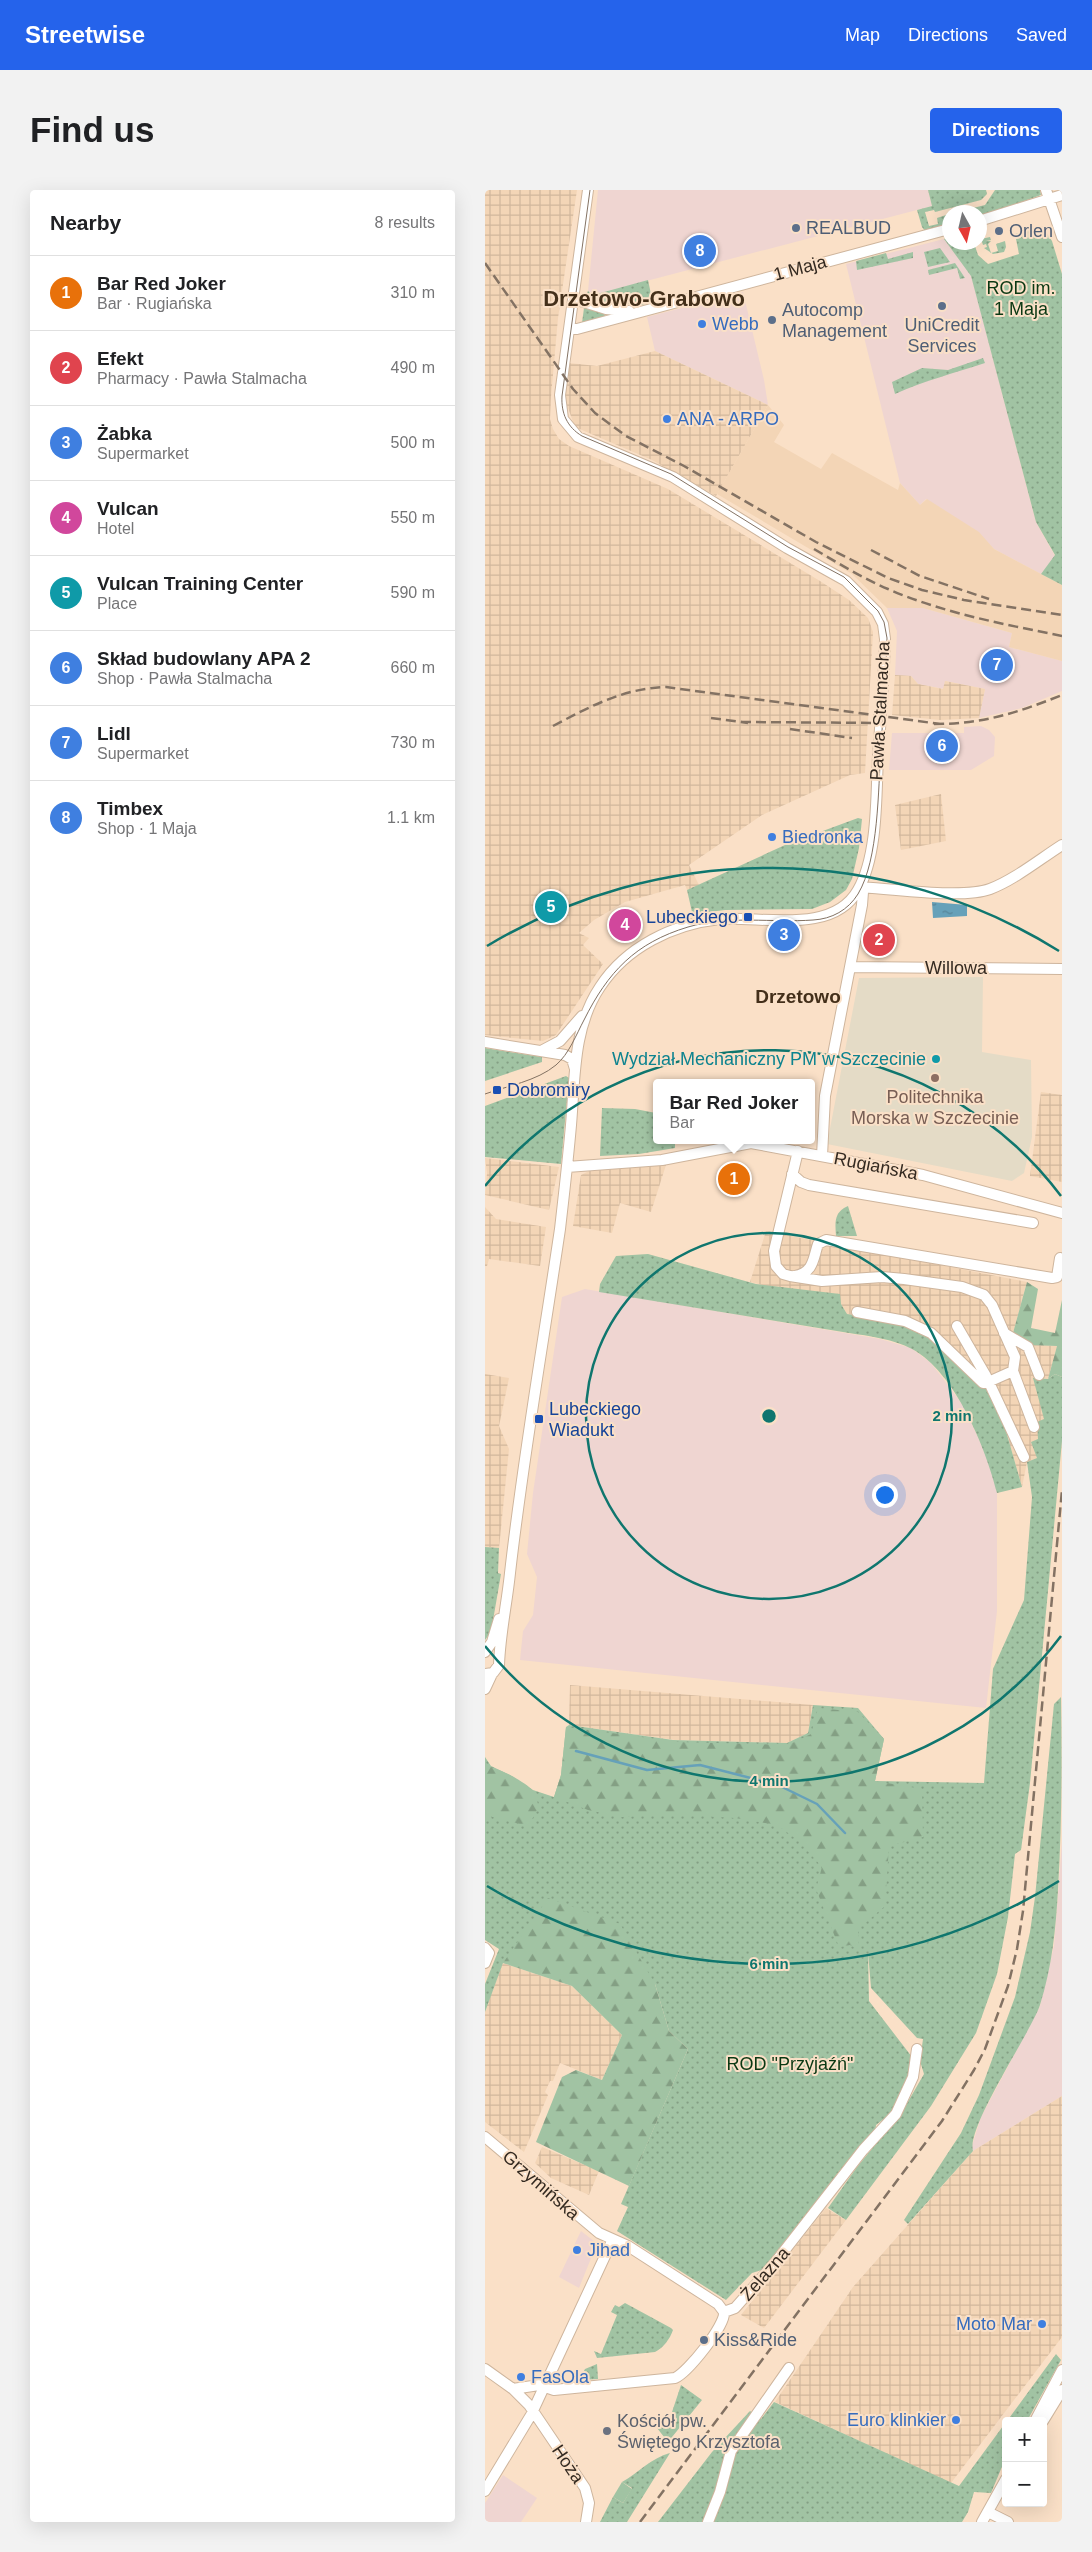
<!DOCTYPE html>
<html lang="en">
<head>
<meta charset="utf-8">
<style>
  :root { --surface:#fff; --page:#f2f2f2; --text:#202124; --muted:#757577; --line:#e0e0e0; --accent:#2563eb }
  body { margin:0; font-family:Helvetica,sans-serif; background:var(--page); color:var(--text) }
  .controls { position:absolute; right:15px; bottom:15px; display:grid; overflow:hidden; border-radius:5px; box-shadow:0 5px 20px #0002 }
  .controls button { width:45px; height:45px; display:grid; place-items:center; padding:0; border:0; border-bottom:1px solid var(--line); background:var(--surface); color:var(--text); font:25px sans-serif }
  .compass { position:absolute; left:457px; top:15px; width:45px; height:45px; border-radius:50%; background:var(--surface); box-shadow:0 5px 20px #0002; rotate:172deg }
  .you { position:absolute; left:399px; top:1304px; width:18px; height:18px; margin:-12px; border:4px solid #fff; border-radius:50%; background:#1a73e8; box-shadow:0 0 0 8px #1a73e833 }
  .badge { display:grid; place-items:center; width:32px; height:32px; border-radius:50%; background:var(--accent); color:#fff; font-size:16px; font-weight:700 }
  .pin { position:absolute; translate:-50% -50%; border:2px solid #fff; box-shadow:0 1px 5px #0006 }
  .popup { position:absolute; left:168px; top:889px; width:162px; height:65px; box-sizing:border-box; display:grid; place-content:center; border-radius:5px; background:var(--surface); filter:drop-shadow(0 1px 4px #0005); font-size:16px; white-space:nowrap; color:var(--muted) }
  .popup b { font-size:19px; color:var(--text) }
  .popup::after { content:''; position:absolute; left:50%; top:100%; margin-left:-10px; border:10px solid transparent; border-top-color:var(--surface) }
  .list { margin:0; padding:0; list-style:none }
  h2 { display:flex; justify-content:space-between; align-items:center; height:65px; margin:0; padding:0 20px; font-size:21px }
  h2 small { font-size:16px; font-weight:400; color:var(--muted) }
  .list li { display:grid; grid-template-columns:32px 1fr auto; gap:15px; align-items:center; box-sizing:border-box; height:75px; padding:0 20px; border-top:1px solid var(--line) }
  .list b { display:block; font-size:19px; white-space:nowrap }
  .list p { margin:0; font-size:16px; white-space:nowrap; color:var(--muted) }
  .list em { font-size:16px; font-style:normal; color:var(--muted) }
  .map { position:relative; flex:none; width:577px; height:2332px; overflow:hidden; border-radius:5px }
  header { display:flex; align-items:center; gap:30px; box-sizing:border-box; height:70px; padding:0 25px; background:var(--accent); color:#fff }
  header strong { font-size:24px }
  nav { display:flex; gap:28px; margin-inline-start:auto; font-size:18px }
  .intro { display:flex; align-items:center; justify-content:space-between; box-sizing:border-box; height:120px; padding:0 30px }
  h1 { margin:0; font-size:35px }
  .button { padding:12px 22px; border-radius:5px; background:var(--accent); color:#fff; font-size:18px; font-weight:700 }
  main { display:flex; gap:30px; padding:0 30px }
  aside { flex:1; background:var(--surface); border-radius:5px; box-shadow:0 5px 20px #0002 }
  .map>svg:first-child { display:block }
  .commercial { fill:#efd5d1 }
  .industrial { fill:url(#industrial-grid) }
  .education { fill:#e4dbc6 }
  .built { fill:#f3d5b6 }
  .green { fill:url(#green-dots) }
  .forest { fill:url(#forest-firs) }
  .pitch { fill:#a1c3a3 }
  .water { fill:url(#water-ripples) }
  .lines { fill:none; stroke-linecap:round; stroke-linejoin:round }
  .stream { stroke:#66a1b9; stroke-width:2.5 }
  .minor-casing { stroke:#ceb59d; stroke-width:12 }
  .minor { stroke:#fff; stroke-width:10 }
  .tram { stroke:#837263; stroke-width:1 }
  .rail { stroke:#837263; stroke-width:2.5; stroke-dasharray:10 5; stroke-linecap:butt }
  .ring { fill:none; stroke:#0f766e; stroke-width:2.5 }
  .service-dot { fill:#5c6f8a; stroke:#fae0c7; stroke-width:2 }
  .shop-dot { fill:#3f7fe0; stroke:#fae0c7; stroke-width:2 }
  .transit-dot { fill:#1a4fb4; stroke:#fae0c7; stroke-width:2 }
  .culture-dot { fill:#0f9aa8; stroke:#fae0c7; stroke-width:2 }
  .education-dot { fill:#8d6e63; stroke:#fae0c7; stroke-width:2 }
  .worship-dot { fill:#6b7280; stroke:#fae0c7; stroke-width:2 }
  .labels { text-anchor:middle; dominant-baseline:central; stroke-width:4; stroke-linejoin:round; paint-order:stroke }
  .service-label { font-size:18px; fill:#4e5e75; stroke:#fae0c7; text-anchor:start }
  .street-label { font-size:18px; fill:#342a21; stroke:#fae0c7 }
  .park-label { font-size:18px; fill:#0a3813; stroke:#fae0c7 }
  .shop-label { font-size:18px; fill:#366cbe; stroke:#fae0c7; text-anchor:start }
  .transit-label { font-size:18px; fill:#164399; stroke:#fae0c7; text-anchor:start }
  .culture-label { font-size:18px; fill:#0d838f; stroke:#fae0c7; text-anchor:end }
  .education-label { font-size:18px; fill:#785e54; stroke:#fae0c7 }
  .worship-label { font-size:18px; fill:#5b616d; stroke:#fae0c7; text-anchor:start }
  .neighbourhood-label { font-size:19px; font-weight:bold; fill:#432f1a; stroke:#fae0c7 }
  .district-label { font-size:22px; font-weight:bold; fill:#432f1a; stroke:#fae0c7 }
  .centre { fill:#0f766e; stroke:#fae0c7; stroke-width:2.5 }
  .ring-label { font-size:15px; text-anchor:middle; font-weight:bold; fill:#0f766e; stroke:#fae0c7; stroke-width:4; stroke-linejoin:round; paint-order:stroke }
</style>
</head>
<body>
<header>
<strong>Streetwise</strong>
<nav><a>Map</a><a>Directions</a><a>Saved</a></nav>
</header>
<div class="intro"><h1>Find us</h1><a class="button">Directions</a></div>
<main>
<aside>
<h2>Nearby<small>8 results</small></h2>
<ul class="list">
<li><span class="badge" style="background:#e8710a">1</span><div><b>Bar Red Joker</b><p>Bar · Rugiańska</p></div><em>310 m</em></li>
<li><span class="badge" style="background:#e0444e">2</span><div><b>Efekt</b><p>Pharmacy · Pawła Stalmacha</p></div><em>490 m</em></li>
<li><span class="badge" style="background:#3f7fe0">3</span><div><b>Żabka</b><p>Supermarket</p></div><em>500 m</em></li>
<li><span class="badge" style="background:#d1479c">4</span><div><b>Vulcan</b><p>Hotel</p></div><em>550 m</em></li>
<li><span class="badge" style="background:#0f9aa8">5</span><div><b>Vulcan Training Center</b><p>Place</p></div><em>590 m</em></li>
<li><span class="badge" style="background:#3f7fe0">6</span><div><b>Skład budowlany APA 2</b><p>Shop · Pawła Stalmacha</p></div><em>660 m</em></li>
<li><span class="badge" style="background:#3f7fe0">7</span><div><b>Lidl</b><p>Supermarket</p></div><em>730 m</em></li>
<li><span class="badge" style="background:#3f7fe0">8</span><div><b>Timbex</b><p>Shop · 1 Maja</p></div><em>1.1 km</em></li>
</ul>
</aside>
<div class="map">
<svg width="577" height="2332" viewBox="0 0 577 2332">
  <defs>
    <pattern id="industrial-grid" width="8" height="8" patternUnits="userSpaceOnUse" patternTransform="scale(1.25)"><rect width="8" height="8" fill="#f3d5b6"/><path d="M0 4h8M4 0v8" fill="none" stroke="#d1b79c"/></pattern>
    <pattern id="green-dots" width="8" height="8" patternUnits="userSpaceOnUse" patternTransform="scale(1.25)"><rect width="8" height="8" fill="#a1c3a3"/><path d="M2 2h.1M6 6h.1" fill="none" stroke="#849f84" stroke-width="1.8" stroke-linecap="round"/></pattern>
    <pattern id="forest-firs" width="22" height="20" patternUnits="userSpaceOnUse" patternTransform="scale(1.25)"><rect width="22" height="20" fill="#a1c3a3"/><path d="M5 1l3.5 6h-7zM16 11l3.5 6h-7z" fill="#849f84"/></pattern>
    <pattern id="water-ripples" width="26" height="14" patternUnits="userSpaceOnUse" patternTransform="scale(1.25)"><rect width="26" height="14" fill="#66a1b9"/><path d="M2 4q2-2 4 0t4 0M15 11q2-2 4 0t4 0" fill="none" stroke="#558396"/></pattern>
  </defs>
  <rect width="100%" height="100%" fill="#fae0c7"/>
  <path class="commercial" d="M113 0H443L447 16 108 105 103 101Z
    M459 49 486 85 551 332 570 366 556 384 509 359 493 342 441 309 435 315 415 293 361 74Z
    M258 102 279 190 283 215 170 161 162 127Z
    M402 418H438L527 443 524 457 577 471V501L537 518 494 528 500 499 460 491 459 499 433 494 426 486 410 485 412 441Z
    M496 536 504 540 510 547 509 566 486 580H404L407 543H479V537Z
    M100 1099 395 1149 426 1158 446 1173 478 1215 505 1273 512 1303V1421L501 1518 35 1470 38 1441 48 1425 52 1387 42 1364 48 1303 77 1107Z
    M577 1651V1906L488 1961 487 1956 496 1927 555 1816 569 1756Z
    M96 2041 109 2051 111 2056 94 2098 74 2087Z
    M18 2285 52 2308 36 2332H0V2313Z"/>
  <path class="industrial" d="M0 0H92L73 128 66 207 65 229 68 239 74 249 84 256 183 299 335 391 364 410 383 428 388 442 380 583 365 585 277 625 204 675 214 695 202 700 200 695 140 712 109 730 94 743 104 748 98 755 118 774 71 845 58 851 0 845Z
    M170 161 283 215 231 306 167 270 90 237 80 210 84 173 112 176Z
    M410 485 426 486 433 494 458 499 460 491 500 499 494 528 455 530 407 525Z
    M456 604 461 651 416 660 410 615Z
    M556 902 577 905V992L545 986Z
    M0 968 74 977 64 1020 0 1005 2 983Z
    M181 975 166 1022 135 1013 127 1043 88 1036 96 985 104 981Z
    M0 1017 11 1029 61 1037 55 1076 4 1069 2 1076H0Z
    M281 1041 542 1092 528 1143 545 1155 572 1156 563 1189 549 1188 559 1229 553 1249 552 1268 542 1272 537 1297 519 1234 501 1199 490 1193 475 1174 418 1133 362 1124 356 1114 265 1092Z
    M0 1184 24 1188 14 1236 24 1259 14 1358 0 1357Z
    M85 1495 328 1515 323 1543 302 1553 190 1550 84 1535Z
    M18 1773 87 1796 137 1845 117 1890 75 1873 68 1891H65L60 1902 63 1905 39 1962 0 1932V1820Z
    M577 1906V2147L466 2293 290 2212 368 2097 488 1961Z
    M57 1957 114 1981 104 2005 66 1988 50 1973Z
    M341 2018 361 2030 279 2138 256 2125Z"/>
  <path class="education" d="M498 787 497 862 546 870 547 947 539 983 527 991 342 954 374 788Z"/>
  <path class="built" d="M283 215 299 235 289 252 336 279 347 263 413 300 415 293 435 315 442 309 494 342 509 359 577 395V471L524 457 527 443 438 418H402L367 384 232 304Z"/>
  <path class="green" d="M443 0H501L502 4 496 10 450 22 449 20 440 22 444 36 453 34 452 28 464 24V35L440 41 437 37 432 20 447 16Z
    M510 0H555L556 5 495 27 494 22H472L500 15Z
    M557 36 567 51 577 84V395L556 384 570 365 551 332 486 86 459 49 464 46V52L489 53 493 65 503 74 534 64 530 44Z
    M505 47 506 50 501 51H506L503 54 506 63 513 61 511 54 520 51 521 57 519 62 508 64 499 58 502 57 501 54 498 55 496 49Z
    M455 58 465 72 443 77 439 62Z
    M428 62V68L372 80 371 71 401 63 403 69Z
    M470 73 480 88 475 89 472 78 444 85 443 80Z
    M163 90 167 109 165 113 145 117 144 114C130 117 112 115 102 103L103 101 108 105Z
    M99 118 119 123 120 126 97 133Z
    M498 168 500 173C469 183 439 191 410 204L407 192 437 178 463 180Z
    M373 628 377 629 374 658 367 689 361 700 345 712 327 719 240 720 208 724 207 722 202 700 300 655Z
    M0 858 57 867V872L0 891Z
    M81 886 84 888 76 974 0 967V916Z
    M117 918 150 919 171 923 172 950H190V958L154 964 115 966Z
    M363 1016 372 1046H351C350 1032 349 1022 363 1016Z
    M163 1064 271 1094 355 1104 356 1114 362 1124 418 1133 445 1145 475 1174 490 1193 501 1199 519 1234 537 1297 512 1303C501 1258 470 1182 427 1159 408 1149 384 1146 364 1143L114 1102 115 1094 131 1066Z
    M570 1184 577 1187V1251L545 1593 536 1660 530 1664 523 1727 512 1784 491 1843 446 1916 361 2030 343 2018 372 1977 417 1922 439 1884 435 1871 438 1849 432 1848 386 1798 383 1762 384 1811 427 1867 428 1879 409 1921 391 1935 390 1943 352 1984 330 2018 280 2079 267 2083 241 2110 132 2041 143 2017 136 2014 203 1859 184 1841 170 1794 18 1773 0 1822V1794L14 1759 0 1750V1567L6 1576 25 1585 48 1600 69 1607 76 1585 81 1537 84 1535 188 1550 302 1553 323 1543 328 1515 373 1518 399 1549 390 1591 499 1593 508 1479 539 1410 547 1307 542 1272 552 1268 546 1252 553 1249 552 1232 559 1229 548 1188 563 1189Z
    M0 1357 14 1358 13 1383 16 1384 6 1442 0 1450Z
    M576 1507C577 1571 577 1635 573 1699 571 1738 567 1777 555 1815 545 1844 481 1937 488 1961L423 2034 419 2030 476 1943 494 1905 530 1807 545 1742 550 1707 569 1514Z
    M140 2113 186 2138 188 2140C185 2149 178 2158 170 2162L112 2168 109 2161 116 2164 132 2125 126 2122 130 2115 134 2117Z
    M571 2164 576 2170 542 2231H522Z
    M112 2174 113 2189 94 2190 100 2179Z
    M196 2195 217 2210 183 2252 172 2238V2234L182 2237Z
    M289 2212 474 2296 521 2232V2267L506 2303 489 2302 483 2322 477 2332H173L227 2262 265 2221 276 2229Z
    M185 2263 142 2332H115L128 2307 138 2313 147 2298 137 2292C153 2283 166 2268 185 2263Z"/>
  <path class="forest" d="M542 1092 553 1099 546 1138 570 1143 577 1110V1187L570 1184 563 1189 572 1156 545 1155 528 1143Z
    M333 1518 373 1522 399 1549 390 1591 437 1599 438 1647 404 1656 400 1716 373 1739 374 1760 365 1755 354 1757 331 1699 337 1677 314 1651 292 1635 250 1628 188 1624 136 1627 103 1620 69 1607 76 1585 81 1537 194 1552 303 1555 326 1544Z
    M0 1576C10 1576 43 1593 49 1602 51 1606 52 1612 54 1617L43 1636 0 1625Z
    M63 1708 135 1734 170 1794 184 1841 203 1859 144 1996 51 1952 77 1887 91 1880 117 1890 137 1845 87 1796 18 1773Z"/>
  <path class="pitch" d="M137 2292 147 2299 138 2313 128 2307Z"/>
  <path class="water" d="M447 712 482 715V726L448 728Z"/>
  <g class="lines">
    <path class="stream" d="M91 1561 162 1580 215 1575 293 1595 332 1614 360 1643"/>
    <g class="minor-casing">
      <path id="minor" d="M561 0 577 47
        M494 31 577 5
        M89 109 121 119 144 121
        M84 139H92L464 39
        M375 697C406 699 478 709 505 699 529 690 555 669 577 655
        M365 777 577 779
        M0 852 80 865 87 869 90 879
        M58 860 75 851 97 826
        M313 961 289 1061 291 1076 298 1084 305 1086 337 1091 397 1087 419 1089 477 1097 499 1105 507 1115 530 1167 528 1181 549 1237
        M337 966 340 906 377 715 378 702 375 697
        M82 977 177 970 266 953 438 985 577 1023
        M307 984 316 992 324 995 548 1033
        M310 1086C329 1082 328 1069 333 1054L341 1050 567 1088 572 1087 575 1068
        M372 1122 420 1131 446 1143 498 1193H501L528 1181
        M472 1136 501 1186 539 1267
        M519 1143 543 1157 554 1185
        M0 1462 7 1452 14 1429
        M0 1484 8 1483 14 1475C15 1444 22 1413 25 1383 38 1268 58 1154 75 1039 79 1004 83 970 86 935 90 888 88 837 115 797 141 757 188 734 235 729 277 726 348 745 373 700 393 665 391 606 393 566 396 527 399 488 400 449L398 434 392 422 361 391 302 358 188 287 93 247 78 229 75 205 103 0
        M0 1499 7 1484
        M0 1758 4 1763 0 1773
        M0 1947 114 2043 143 2056 233 2114 239 2122
        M239 2122 250 2118 289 2074 378 1960 411 1924 428 1887 432 1859
        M0 2179 28 2199 44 2215 100 2298 104 2313 101 2332
        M28 2199 54 2195 69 2200 190 2188C203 2182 241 2135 239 2122
        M550 2231 577 2180
        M558 2231 577 2200
        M0 2301 46 2225 127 2051
        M503 2322 523 2332
        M223 2332 235 2302 246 2261 304 2178
        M497 2332 521 2289"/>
    </g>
    <use href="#minor" class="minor"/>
    <path class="tram" d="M0 904C22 896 52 891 71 875 84 864 91 845 99 830 123 782 150 753 203 737 244 725 287 733 328 730 347 729 363 720 373 704 394 669 393 599 396 558 398 521 401 485 402 448L399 432 393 421 359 387 303 357 186 284 97 246C82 237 76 223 77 206L105 0"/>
    <path class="rail" d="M0 73 88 199 110 223 141 246 199 276 331 352 403 388 437 400 479 410 577 425
      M329 359C353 373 377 388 403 399 458 423 518 434 577 446
      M386 360 435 386 504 409
      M226 528 263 533
      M256 532 404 533
      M449 534C498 534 532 523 577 505
      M68 536C104 517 139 498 181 497L455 534
      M305 539 367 548
      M155 2332 457 1931 489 1880 500 1859 523 1796 532 1759 538 1721 577 1300"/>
  </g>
  <g class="ring">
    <circle cx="284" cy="1226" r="183"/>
    <path d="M576 1446A365 365 0 0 1 0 1456M0 996A365 365 0 0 1 576 1006"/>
    <path d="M574 1691A548 548 0 0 1 2 1696M2 756A548 548 0 0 1 574 761"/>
  </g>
  <g class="service-dot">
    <circle cx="311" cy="38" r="5"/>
    <circle cx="514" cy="41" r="5"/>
    <circle cx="457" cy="116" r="5"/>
    <circle cx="287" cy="130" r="5"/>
    <circle cx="219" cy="2150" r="5"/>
  </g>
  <g class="shop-dot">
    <circle cx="217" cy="134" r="5"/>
    <circle cx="182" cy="229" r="5"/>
    <circle cx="287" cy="647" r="5"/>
    <circle cx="92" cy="2060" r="5"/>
    <circle cx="557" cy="2134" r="5"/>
    <circle cx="36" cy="2187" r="5"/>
    <circle cx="471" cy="2230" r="5"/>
  </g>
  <g class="transit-dot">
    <rect x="258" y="722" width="10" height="10" rx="2.5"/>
    <rect x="7" y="895" width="10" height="10" rx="2.5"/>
    <rect x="49" y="1224" width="10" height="10" rx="2.5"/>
  </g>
  <circle class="culture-dot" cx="451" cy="869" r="5"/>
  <circle class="education-dot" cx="450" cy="888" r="5"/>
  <circle class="worship-dot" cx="122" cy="2241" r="5"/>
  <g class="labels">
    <g class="service-label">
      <text x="321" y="38">REALBUD</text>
      <text x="524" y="41">Orlen</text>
      <text x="297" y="120">Autocomp<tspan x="297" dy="21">Management</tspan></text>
      <text x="457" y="135" text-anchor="middle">UniCredit<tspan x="457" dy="21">Services</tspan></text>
      <text x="229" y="2150">Kiss&amp;Ride</text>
    </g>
    <g class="street-label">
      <text transform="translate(315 78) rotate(-15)">1 Maja</text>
      <text transform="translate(395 521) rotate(-87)">Pawła Stalmacha</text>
      <text x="471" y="778">Willowa</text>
      <text transform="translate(391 976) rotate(11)">Rugiańska</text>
      <text transform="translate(56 1995) rotate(41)">Grzymińska</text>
      <text transform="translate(280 2084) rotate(-49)">Żelazna</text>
      <text transform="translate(83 2274) rotate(56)">Hoża</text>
    </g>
    <g class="park-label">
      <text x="536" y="98">ROD im.<tspan x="536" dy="21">1 Maja</tspan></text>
      <text x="305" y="1874">ROD "Przyjaźń"</text>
    </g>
    <g class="shop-label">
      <text x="227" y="134">Webb</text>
      <text x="192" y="229">ANA - ARPO</text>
      <text x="297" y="647">Biedronka</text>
      <text x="102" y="2060">Jihad</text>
      <text x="547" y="2134" text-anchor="end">Moto Mar</text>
      <text x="46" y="2187">FasOla</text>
      <text x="461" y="2230" text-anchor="end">Euro klinkier</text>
    </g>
    <g class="transit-label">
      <text x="253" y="727" text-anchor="end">Lubeckiego</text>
      <text x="22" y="900">Dobromiry</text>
      <text x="64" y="1219">Lubeckiego<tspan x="64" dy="21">Wiadukt</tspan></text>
    </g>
    <g class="culture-label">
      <text x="441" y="869">Wydział Mechaniczny PM w Szczecinie</text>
    </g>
    <g class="education-label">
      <text x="450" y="907">Politechnika<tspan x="450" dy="21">Morska w Szczecinie</tspan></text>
    </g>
    <g class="worship-label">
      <text x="132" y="2231">Kościół pw.<tspan x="132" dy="21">Świętego Krzysztofa</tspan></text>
    </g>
    <g class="neighbourhood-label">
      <text x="313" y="806">Drzetowo</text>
    </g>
    <g class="district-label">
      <text x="159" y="108">Drzetowo-Grabowo</text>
    </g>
  </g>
  <circle cx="284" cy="1226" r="8" class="centre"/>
  <g class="ring-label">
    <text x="467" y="1231">2 min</text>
    <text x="284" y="1596">4 min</text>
    <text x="284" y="1779">6 min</text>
  </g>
</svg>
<div class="controls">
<button>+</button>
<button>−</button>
</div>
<svg class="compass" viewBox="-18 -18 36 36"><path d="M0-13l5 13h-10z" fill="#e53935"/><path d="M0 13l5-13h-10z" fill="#757577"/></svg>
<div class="you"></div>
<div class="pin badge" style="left:249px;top:989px;background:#e8710a">1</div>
<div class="popup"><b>Bar Red Joker</b>Bar</div>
<div class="pin badge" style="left:394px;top:750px;background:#e0444e">2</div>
<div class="pin badge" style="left:299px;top:745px;background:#3f7fe0">3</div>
<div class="pin badge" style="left:140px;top:735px;background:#d1479c">4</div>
<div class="pin badge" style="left:66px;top:717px;background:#0f9aa8">5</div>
<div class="pin badge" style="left:457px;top:556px;background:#3f7fe0">6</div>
<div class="pin badge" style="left:512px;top:475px;background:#3f7fe0">7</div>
<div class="pin badge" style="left:215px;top:61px;background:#3f7fe0">8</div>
</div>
</main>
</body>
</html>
